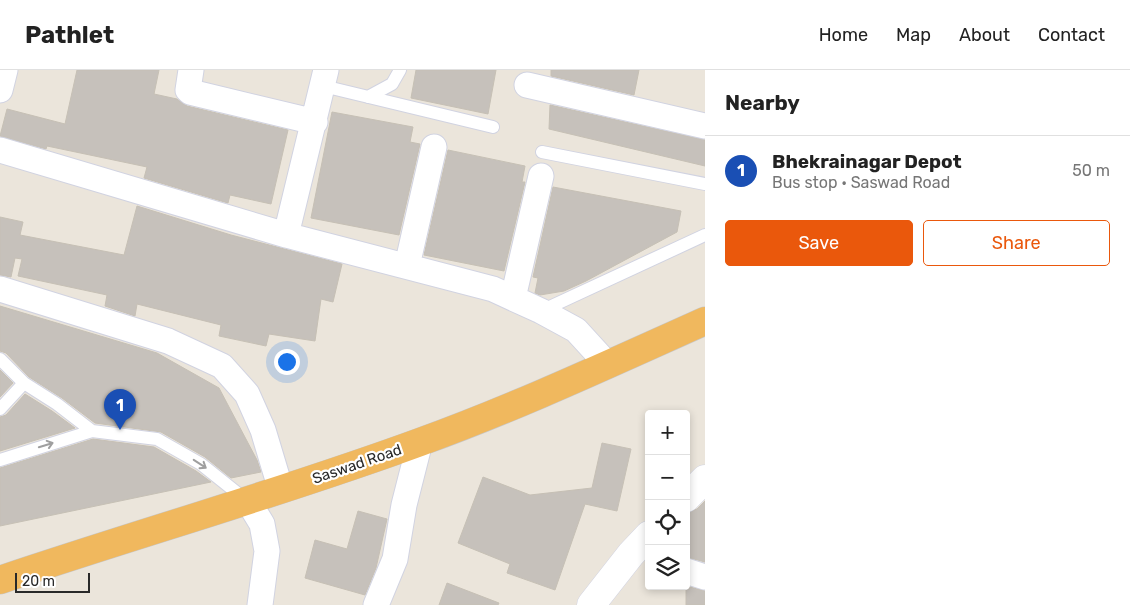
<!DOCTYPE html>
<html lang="en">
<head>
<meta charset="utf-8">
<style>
  :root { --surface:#fff; --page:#f6f6f6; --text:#222; --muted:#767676; --line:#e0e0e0; --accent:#ea580c }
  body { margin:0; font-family:Rubik,sans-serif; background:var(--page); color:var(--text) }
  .controls { position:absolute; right:15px; bottom:15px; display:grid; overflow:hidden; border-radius:5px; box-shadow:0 2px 8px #0003 }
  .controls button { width:45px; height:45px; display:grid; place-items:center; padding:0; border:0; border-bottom:1px solid var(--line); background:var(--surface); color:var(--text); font:25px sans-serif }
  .scale { position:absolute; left:15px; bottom:12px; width:75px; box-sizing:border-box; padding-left:5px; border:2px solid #292929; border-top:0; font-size:14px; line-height:18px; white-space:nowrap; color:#292929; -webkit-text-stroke:4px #fff; paint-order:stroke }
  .you { position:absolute; left:286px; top:291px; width:18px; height:18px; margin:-12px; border:4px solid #fff; border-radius:50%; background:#1a73e8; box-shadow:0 0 0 8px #1a73e833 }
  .badge { display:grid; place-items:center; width:32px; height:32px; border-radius:50%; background:var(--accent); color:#fff; font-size:16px; font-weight:700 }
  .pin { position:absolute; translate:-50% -41px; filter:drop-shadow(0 1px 2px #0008) }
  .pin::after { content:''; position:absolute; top:26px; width:18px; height:15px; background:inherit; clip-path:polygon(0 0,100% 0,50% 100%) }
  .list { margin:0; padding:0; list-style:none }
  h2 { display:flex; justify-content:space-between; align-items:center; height:65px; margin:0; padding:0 20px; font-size:21px }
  h2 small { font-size:16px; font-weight:400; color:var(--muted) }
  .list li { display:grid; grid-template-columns:32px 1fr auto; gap:15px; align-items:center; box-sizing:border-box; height:70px; padding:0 20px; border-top:1px solid var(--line) }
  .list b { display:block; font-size:19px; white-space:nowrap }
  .list p { margin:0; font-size:16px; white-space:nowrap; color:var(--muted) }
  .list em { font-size:16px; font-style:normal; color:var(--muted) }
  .actions { display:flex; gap:10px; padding:15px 20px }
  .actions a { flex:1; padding:11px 0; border:1px solid var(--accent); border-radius:5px; text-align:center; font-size:18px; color:var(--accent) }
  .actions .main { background:var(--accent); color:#fff }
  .icon { flex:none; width:28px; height:28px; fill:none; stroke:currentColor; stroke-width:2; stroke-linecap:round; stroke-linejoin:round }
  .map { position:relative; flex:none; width:705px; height:535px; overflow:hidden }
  header { display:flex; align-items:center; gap:30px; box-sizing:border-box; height:70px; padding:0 25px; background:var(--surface); border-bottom:1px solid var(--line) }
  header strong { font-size:24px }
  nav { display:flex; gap:28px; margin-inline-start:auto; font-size:18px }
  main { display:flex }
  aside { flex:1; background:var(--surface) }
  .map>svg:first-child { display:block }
  .building { fill:#c6c1bb; stroke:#c6c0b5 }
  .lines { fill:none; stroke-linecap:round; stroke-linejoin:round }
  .service-casing { stroke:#d1d3e1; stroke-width:14 }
  .minor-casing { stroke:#d1d3e1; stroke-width:27 }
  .tertiary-casing { stroke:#d1d3e1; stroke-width:29 }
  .trunk-casing { stroke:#c7c7c7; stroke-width:29 }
  .service { stroke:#fff; stroke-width:12 }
  .minor { stroke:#fff; stroke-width:25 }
  .tertiary { stroke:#fff; stroke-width:28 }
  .trunk { stroke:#f0b85e; stroke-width:28 }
  .oneway { stroke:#9f9f9f }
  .labels { text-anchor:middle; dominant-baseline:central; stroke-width:4.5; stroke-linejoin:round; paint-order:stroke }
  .street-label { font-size:15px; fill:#292929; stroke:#fff }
</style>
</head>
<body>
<header>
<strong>Pathlet</strong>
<nav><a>Home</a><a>Map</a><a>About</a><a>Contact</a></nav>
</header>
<main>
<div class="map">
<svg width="705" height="535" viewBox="0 0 705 535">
  <rect width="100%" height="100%" fill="#ebe5db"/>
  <path class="building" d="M77 0H159L154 24 177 29 187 36 288 60 271 134 230 125 228 133 144 108 147 97 47 76 46 79 0 66 7 39 65 54Z
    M416 0H496L488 44 411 28Z
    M551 0H639L634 25 551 6Z
    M550 35 705 70V96L549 59Z
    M332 42 413 57 410 72 420 74 399 165 311 148Z
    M448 80 525 96 522 112H525L504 201 424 185Z
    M553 117 681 141 677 162 586 211 564 221 540 225 535 223 538 208 533 207Z
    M137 136 231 165 342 194 333 232 321 229 315 271 269 264 266 276 219 266 221 255 137 234 135 246 105 236 107 225 18 206 22 189 15 188 11 207 0 205V147L23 152 20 165 124 185Z
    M0 236 157 283 219 318 257 390 261 402 231 408 205 387 161 362 95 353 62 328 29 307 6 283 0 281Z
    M0 300 13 313 0 327Z
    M25 324 52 341 75 358 0 381V347L6 345Z
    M93 369 154 377 196 401 211 412 0 456V398Z
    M602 373 631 379 617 441 585 434 555 520 507 503 510 494 458 473 483 407 530 425 592 418Z
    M705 431V492L686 487V443L697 439Z
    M358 441 387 449 376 498 365 525 305 508 315 470 347 479Z
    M447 513 499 533 498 535H439Z
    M686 516 705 521V535H686Z"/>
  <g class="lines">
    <g class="service-casing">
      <path id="service" d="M323 16 493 57
        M368 27 392 14 400 0
        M542 82 705 114
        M541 241 705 165
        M0 289 24 313 57 334 92 361
        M0 339 24 313
        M0 390 92 361 157 369 201 394 246 430"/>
    </g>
    <g class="minor-casing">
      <path id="minor" d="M191 0 188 20 190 22 315 52
        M527 15 705 56
        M0 20 5 0
        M0 80 286 165 493 219 541 241 576 260 608 295
        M286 165 326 0
        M407 196 434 77
        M0 219 168 271 222 296 247 324 263 360 281 420
        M513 228 541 106
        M248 431 262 454 267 481 260 535
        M686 501 705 507
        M376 535 395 489 404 435 420 372"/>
    </g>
    <g class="tertiary-casing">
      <path id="tertiary" d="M686 428 705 409
        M591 535 631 484 649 465"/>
    </g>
    <g class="trunk-casing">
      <path id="trunk" d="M0 510C139 463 281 423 420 372 517 337 611 293 705 251"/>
    </g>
    <use href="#service" class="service"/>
    <use href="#minor" class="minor"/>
    <use href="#tertiary" class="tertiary"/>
    <use href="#trunk" class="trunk"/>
  </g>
  <defs><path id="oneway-shaft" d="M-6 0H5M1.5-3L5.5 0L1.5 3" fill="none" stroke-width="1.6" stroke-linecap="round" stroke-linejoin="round" transform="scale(1.25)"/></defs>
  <g class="oneway">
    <use href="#oneway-shaft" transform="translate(46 375) rotate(-17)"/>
    <use href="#oneway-shaft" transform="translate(200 394) rotate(33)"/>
  </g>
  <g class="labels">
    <g class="street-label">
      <text transform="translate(357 394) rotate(-19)">Saswad Road</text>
    </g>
  </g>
</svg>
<div class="controls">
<button>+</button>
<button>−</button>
<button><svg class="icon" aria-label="locate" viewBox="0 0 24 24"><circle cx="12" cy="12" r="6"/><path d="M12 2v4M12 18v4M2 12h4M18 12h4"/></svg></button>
<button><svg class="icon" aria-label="layers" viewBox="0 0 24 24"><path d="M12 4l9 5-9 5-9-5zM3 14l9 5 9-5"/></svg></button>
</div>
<div class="scale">20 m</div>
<div class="you"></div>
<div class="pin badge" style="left:120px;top:360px;background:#1a4fb4">1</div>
</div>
<aside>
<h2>Nearby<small></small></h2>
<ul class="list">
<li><span class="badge" style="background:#1a4fb4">1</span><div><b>Bhekrainagar Depot</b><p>Bus stop · Saswad Road</p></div><em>50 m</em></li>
</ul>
<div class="actions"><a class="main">Save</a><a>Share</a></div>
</aside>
</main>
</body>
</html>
